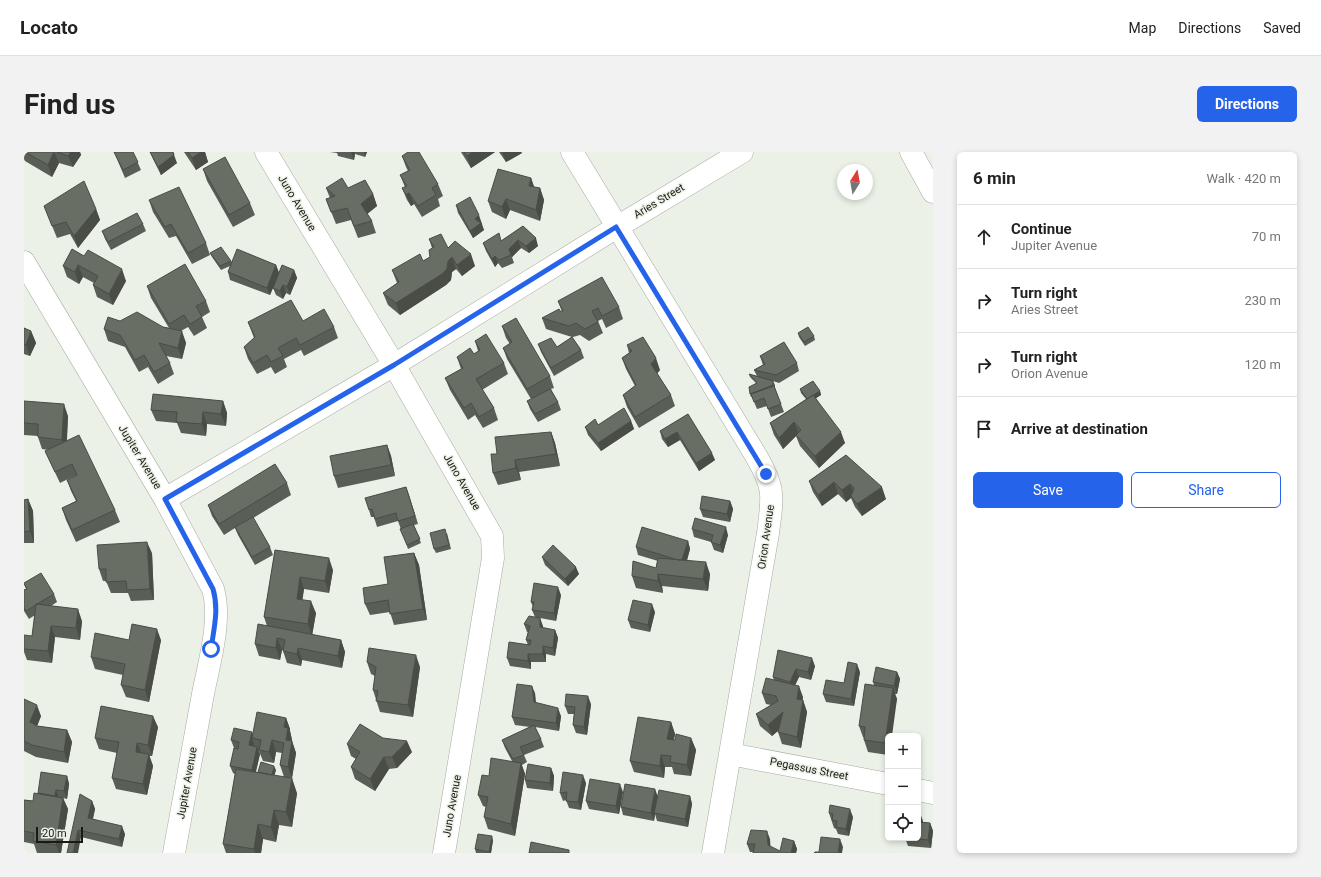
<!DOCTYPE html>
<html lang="en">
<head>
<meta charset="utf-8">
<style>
  :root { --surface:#fff; --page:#f2f2f2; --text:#222; --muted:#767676; --line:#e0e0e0; --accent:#2563eb }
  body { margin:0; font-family:Roboto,sans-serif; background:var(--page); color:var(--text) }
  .controls { position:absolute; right:12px; bottom:12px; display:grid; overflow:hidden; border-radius:6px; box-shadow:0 2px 6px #0003 }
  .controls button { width:36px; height:36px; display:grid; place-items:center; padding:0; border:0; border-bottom:1px solid var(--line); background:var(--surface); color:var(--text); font:20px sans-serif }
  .compass { position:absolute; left:813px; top:12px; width:36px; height:36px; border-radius:50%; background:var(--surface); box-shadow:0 2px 6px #0003; rotate:11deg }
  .scale { position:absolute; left:12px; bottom:10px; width:47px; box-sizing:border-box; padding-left:4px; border:2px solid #181a16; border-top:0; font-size:11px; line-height:14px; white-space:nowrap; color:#181a16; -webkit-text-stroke:3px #ebf1e6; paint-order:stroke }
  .stop { position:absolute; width:12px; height:12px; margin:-9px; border:3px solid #2563eb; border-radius:50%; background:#fff }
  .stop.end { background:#2563eb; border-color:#fff; box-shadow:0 1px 4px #0008 }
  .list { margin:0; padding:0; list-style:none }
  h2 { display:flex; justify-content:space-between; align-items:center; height:52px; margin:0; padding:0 16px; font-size:17px }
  h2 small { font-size:13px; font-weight:400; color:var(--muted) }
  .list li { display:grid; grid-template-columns:26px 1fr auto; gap:12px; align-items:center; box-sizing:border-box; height:64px; padding:0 16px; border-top:1px solid var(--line) }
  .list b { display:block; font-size:15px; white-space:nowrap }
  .list p { margin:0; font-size:13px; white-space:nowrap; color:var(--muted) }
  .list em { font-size:13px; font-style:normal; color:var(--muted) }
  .actions { display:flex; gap:8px; padding:12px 16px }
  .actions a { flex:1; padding:9px 0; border:1px solid var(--accent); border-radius:6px; text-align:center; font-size:14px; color:var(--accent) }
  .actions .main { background:var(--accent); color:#fff }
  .icon { flex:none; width:22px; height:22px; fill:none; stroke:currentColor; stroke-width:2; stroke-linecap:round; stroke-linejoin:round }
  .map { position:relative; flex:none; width:909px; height:701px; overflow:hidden; border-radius:6px }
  header { display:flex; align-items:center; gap:24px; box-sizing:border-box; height:56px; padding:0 20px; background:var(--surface); border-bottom:1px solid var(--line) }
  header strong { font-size:19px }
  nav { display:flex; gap:22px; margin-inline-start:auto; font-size:14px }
  .intro { display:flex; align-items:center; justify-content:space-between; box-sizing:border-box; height:96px; padding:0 24px }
  h1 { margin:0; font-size:28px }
  .button { padding:10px 18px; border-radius:6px; background:var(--accent); color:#fff; font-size:14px; font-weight:700 }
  main { display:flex; gap:24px; padding:0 24px }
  aside { flex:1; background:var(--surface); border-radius:6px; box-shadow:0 2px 6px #0003 }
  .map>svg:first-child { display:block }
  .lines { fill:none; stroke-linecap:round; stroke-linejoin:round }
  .minor-casing { stroke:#a6aca1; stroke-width:23 }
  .minor { stroke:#fff; stroke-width:22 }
  .wall { fill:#595f56 }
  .shaded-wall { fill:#494d46 }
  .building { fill:#686e64; stroke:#494d46 }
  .route { stroke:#2563eb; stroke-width:5 }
  .labels { text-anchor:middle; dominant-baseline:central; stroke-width:3; stroke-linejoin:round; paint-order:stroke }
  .street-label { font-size:11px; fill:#181a16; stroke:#ebf1e6 }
</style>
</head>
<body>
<header>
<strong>Locato</strong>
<nav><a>Map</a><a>Directions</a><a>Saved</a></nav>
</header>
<div class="intro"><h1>Find us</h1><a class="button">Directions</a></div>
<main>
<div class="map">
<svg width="909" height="701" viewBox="0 0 909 701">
  <rect width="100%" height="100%" fill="#ebf1e6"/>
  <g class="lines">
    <g class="minor-casing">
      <path id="minor" d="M242 0 370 213 468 384 469 406 420 701
        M548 0 731 302C751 336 749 343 744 381L689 701
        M887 0 909 40
        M0 110 141 347 189 437C198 468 185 511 179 542 169 595 160 648 150 701
        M141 347 370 213 593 75 718 0
        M706 602 864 632
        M894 638 909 641"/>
    </g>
    <use href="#minor" class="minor"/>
  </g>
  <path class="wall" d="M0 0H56L57 3 49 15 35 11 28 25 1 9 0 7Z
    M90 0H109L117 18 101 26Z
    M126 0 153 11 137 23 129 7Z
    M160 0H181L184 10 172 18Z
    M306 0H343L341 5 331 2 330 8 314 4 313 1Z
    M437 0H471L447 16Z
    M475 0H497L498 1 482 10Z
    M378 4 414 32 419 44 414 47 416 54 398 65 390 52 387 54 383 48 378 36 381 35 376 23 384 19 382 15Z
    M179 17 226 51 231 63 209 75 183 29Z
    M507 26 510 35 516 36 520 48 516 69 486 58 482 67 468 60 464 49Z
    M302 36H324L349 42 353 54 343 62 348 69 352 81 334 86 327 68 312 72 302 47 306 46Z
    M125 48 182 91 186 103 168 112 152 84 145 86 129 60Z
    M432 53 458 71 457 72 460 78 449 86 434 61Z
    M20 54 72 57 76 68 54 96 46 82 33 86Z
    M119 72 122 79 87 98 81 87 78 79Z
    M499 74 514 94 505 101 497 96 488 105 490 111 478 116 474 111 471 115 462 99 459 91 477 89Z
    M405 87 424 96 451 114 438 124 432 117 428 120 427 128 422 133 376 163 364 153 359 141 373 131 368 118 399 109 406 105 408 96Z
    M48 97 102 129 89 153 73 145 69 133 70 131 59 125 55 132 43 125 39 114Z
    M186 101 207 109 208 110 252 113 255 121 270 118 273 126 266 143 262 141 259 147 252 143 249 136 246 143 206 128 204 120 206 114 197 118 188 105Z
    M123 134 182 149 186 160 178 165 183 176 170 184 164 175 157 179 162 191 158 207 142 204 146 211 150 222 134 232 124 215 115 220 101 195 84 189 80 177 96 169 139 175 145 176 127 146Z
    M534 149 595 155 599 167 582 176 578 167 574 169 579 181 565 189 556 183 549 185H548L557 198 560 206 530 224 517 200 514 192 533 195 548 185 522 177 518 166 538 160Z
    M279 169 310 175 314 186 280 204 277 198 260 207 263 215 251 222 247 215 233 222 224 207 220 195 230 186 224 170Z
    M478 174 526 224 530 236 527 237 534 250 537 258 514 270 506 257 503 249 507 247 483 207 479 196 486 192 482 186Z
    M0 176 7 179 12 191 6 204 0 202Z
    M774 181 790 184 791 188 781 194 775 185Z
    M451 189 480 211 484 222 458 238 470 256 474 268 459 276 451 263 444 268 426 238 421 226 437 217 433 205 450 202 454 199Z
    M603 193 636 218 633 221 647 243 651 254 615 276 603 255 599 243 611 234 602 217 598 206 605 201Z
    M736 204 773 211 775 219 755 231 749 229 751 233V236L760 260 747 265 743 254 733 257 728 245H727L726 242 732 231 726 225 725 222 733 224 730 218 739 213Z
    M776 237 796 239 797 243 792 246 821 291 795 316 776 294 772 284 759 297 750 283 746 271 782 247 777 241Z
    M0 249 44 264 43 289 91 358 96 370 52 390 42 368 38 356 52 349 47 339 43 328 52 323 36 331 26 310 21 299 24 298 18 297 14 285V284L0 283Z
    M199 249 203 261 202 274 183 272 182 284 157 281 153 271 132 269 127 258Z
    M664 262 691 308 675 319 656 288 644 295 638 287 636 279Z
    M607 269 610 277 577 299 564 283 561 275 574 273Z
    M527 280 531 291 536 314 495 320 497 328 474 333 469 321 473 302Z
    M363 293 367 304 371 324 314 336 310 324Z
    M822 303 862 347 838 364 831 355 827 346 822 350 814 342 798 354 789 340 785 329Z
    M263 331 267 343 229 366 246 395 249 403 231 413 214 383 211 376 200 383 188 364 184 353Z
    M382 335 394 372 390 373 397 391 384 397 374 369 353 375 350 365H347L345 358Z
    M4 347 9 359 10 391H0V348Z
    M706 349 709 357 706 370 679 365 676 357Z
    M668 377 704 383 699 401 690 398 687 390 670 385Z
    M423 381 427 397 412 401 410 397Z
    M664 389 666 397 663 409 686 422 684 439 638 434 639 441 612 436 608 424 632 416 634 409 614 403 612 395Z
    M251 398 309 418 305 441 280 437 278 448 292 461 288 483 317 488 321 500 318 516 278 508 277 514 263 511 259 499V498H258L256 508 235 504 231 492 243 474 240 465Z
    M128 401 130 448 107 449 104 441H87L82 429H79L75 417Z
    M390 401 395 413 403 468 370 473 366 460 346 463 341 452 364 432Z
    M518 405 555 422 544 434 521 413Z
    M0 431 30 442 33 450 27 454 58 469 56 488 31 485 28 511 3 508 0 500V487L8 484 11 463 5 467 0 459V438L2 437Z
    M537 443 532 469 516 466 519 476 531 478 534 486 531 504 522 502V510H507V517L486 514 483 506 504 493 502 488 504 480H503L500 472 511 465 508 458 509 455 507 450Z
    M631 460 626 480 607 476 604 468Z
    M105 488H137L125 550 102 545 97 533 99 523 71 517 67 505Z
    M754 498 791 514 787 528 775 525 771 533 779 545 778 548H779L783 560 777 596 758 592 754 580V579L748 584 736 574 732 562 747 553 742 552 738 541 750 528 749 525Z
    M343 510 396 515 389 565 356 560 349 538 351 524 347 522Z
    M836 520 830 554 802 550 799 542 820 531Z
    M873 520 876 527 873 542H871L873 547 864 584V603L844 600 840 588V586L839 585 835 574 850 533 849 530Z
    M511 541 512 551 537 564 535 579 511 575 517 587 520 595 500 603 503 610 498 613 501 622 491 684 464 677 460 665 462 655 459 654 454 643 465 624 488 609 481 596 478 588 506 575 491 573 488 565Z
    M0 547 17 564 13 574 43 578 48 590 44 611 12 605 0 599Z
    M567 552 563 583 552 581 549 573 550 562H544L541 554Z
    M262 566 266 577V579L268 588V589L272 601 268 626 260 625 256 613 258 601 252 600 250 611 239 609 235 599 234 598 236 602 232 620H234L252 618 250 623 273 641 268 675 255 673 252 690 239 687 237 701H202L199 692 211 622 209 621 206 614 210 596 207 588 229 582Z
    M647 570 651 582 650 588 667 586 672 598 667 624 650 622 648 615H641L640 626 610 620 606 609Z
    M134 575 128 604H125L129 614 123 643 92 637 88 626 93 601 75 597 71 586Z
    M323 592 388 600 373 616 365 617 351 639 331 627 327 615 332 607 327 604Z
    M527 616 530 624 529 639 503 636 501 628Z
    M43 624 45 632 43 647 39 646 44 657 37 701H13L10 692 0 690V648L9 649 14 641Z
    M562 631 557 658 545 656 542 648 539 649 536 641Z
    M599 640 595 662 565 657 562 649Z
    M634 644H666L668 652 664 675 633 669 631 662 630 669 599 663 597 655Z
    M68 649 71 657 69 667 101 682 98 695 57 685 43 701Z
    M805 661 829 665 825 684 814 682 812 677 810 676Z
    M899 669V670L906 671 909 679 907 696 884 694 881 686Z
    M746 687V695L756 699 770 689 773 697 772 701 726 700 723 692Z
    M469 688 467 701H452L451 697Z"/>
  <path class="shaded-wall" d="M30 0 35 11 28 25 24 13Z
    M47 0H56L57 3 49 15 44 4Z
    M149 0 153 11 137 23 134 15Z
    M177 0H181L184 10 172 18 168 6Z
    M327 0H330L331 2 330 8Z
    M340 0H343L341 5Z
    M449 0H471L447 16 443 4Z
    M478 0H497L498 1 482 10Z
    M507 26 511 37 505 34Z
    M516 36 520 48 516 69 512 58Z
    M385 41 390 52 387 54 382 43Z
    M349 42 353 54 342 63 337 52Z
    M482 47 486 58 482 67 478 55Z
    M72 57 76 68 54 96 50 84Z
    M455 63 460 78 449 86 446 79 451 67Z
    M512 86 514 94 505 101 502 94Z
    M494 88 497 96 488 105 485 97Z
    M447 102 451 114 438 124 433 113Z
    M471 104 474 111 471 115 468 107Z
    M428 105 432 117 428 120 427 128 422 133 376 163 372 151Z
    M54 113 59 125 55 132 51 120Z
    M252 113 255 121 246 143 243 136Z
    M98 117 102 129 89 153 85 142Z
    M270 118 273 126 266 143 263 135Z
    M259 133 262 141 259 147 256 139Z
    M7 179 12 191 6 204 2 193Z
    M158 179 162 191 158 207 154 196Z
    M632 206 636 218 631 224 627 212Z
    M796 239 797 243 784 251 783 247Z
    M199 249 203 261 202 274 197 262Z
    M40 252 44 264 42 299 38 288Z
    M179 260 183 272 182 284 178 272Z
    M607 269 610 277 577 299 574 291Z
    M770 270 775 282 772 283V284L759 297 755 286Z
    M527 280 531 291 536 314 532 302Z
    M653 280 656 288 644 295 641 287Z
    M817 280 821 291 795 316 791 304Z
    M363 293 367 304 371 324 367 313Z
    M688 301 691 308 675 319 672 311Z
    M491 308 495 320 497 328 492 316Z
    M810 330 814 342 798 354 794 343Z
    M826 332 831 344H827V346L822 350 818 338Z
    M382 335 385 343 394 372 391 364Z
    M858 335 862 347 838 364 833 352Z
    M4 347 9 359 10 391 6 379Z
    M706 349 709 357 706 370 703 362Z
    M702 375 704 383 699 401 696 393Z
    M664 389 666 397 660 417 658 409Z
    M123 390 128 401 130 448 126 437Z
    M390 401 395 413 403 468 399 457Z
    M305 406 309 418 305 441 301 429Z
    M682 410 686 422 684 439 679 427Z
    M552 415 555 422 544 434 541 427Z
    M634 422 638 434 639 441 634 429Z
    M276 425 280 437 277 459 273 447Z
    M534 435 537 443 532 469 530 461Z
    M287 449 292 461 288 484 284 472Z
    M628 452 631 460 626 480 624 473Z
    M54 457 58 469 56 488 52 476Z
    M516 466 519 474V483L516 475Z
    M27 474 31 485 28 511 24 499Z
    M133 477 137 488 125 550 121 538Z
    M531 478 534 486 531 504 529 496Z
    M253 486 258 498 256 508 252 496Z
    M317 488 321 500 318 516 314 504Z
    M519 494 522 502V510L519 502Z
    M274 496 278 508 277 514 273 502Z
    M504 502 507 510V517L504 509Z
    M392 503 396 515 389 565 384 553Z
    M788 506 791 514 787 528 784 520Z
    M833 512 836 520 830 554 827 547Z
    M772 517 775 525 769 538 766 530Z
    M873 520 876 527 873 542 870 534Z
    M508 534 511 541 512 558 510 550Z
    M775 534 779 545 777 559 773 547Z
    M869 536 873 547 868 584H864V600L861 591Z
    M564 544 567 552 563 583 560 575Z
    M779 548 783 560 777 596 773 585Z
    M13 553 17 564 10 582 6 570Z
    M534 556 537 564 535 579 532 571Z
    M759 560 763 571 748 584 744 573Z
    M129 564 134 575 128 604 124 593Z
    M262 566 266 577V579L268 588 267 595 268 589 272 601 268 626 264 615 262 588 260 575Z
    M647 570 651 582 647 599 643 587Z
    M43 578 48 590 44 611 40 600Z
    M228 580 231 587 228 586 230 592 228 601 225 593Z
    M667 586 672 598 667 624 663 613Z
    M248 588 252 600 250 611 245 600Z
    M383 589 388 600 373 616 368 605Z
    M113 591 118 602 112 600Z
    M233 595 236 602 230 626 228 618Z
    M125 602 129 614 123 643 119 632Z
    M637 603 641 615 640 626 636 614Z
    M360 605 365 617 351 639 346 627Z
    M497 611 501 622 491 684 487 672Z
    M250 614 252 618 248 633 247 629Z
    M527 616 530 624 529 639 526 631Z
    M559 623 562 631 557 658 554 650Z
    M43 624 45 632 43 647 40 639Z
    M268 626 273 641 268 675 262 660Z
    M596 632 599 640 595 662 592 654Z
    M631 637 634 645 630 661 631 662 630 669 627 661Z
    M32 638 35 646 34 652 31 644Z
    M666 644 668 652 664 675 661 667Z
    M39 646 44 657 37 701H35L32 693Z
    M68 649 71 657 67 674 64 666Z
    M826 657 829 665 825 684 822 677Z
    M250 658 255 673 252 690 247 675Z
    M896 661 899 669 898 677 895 670Z
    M906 671 909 679 907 696 904 688Z
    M234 672 239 687 237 701H231L230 697Z
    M98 674 101 682 98 695 95 687Z
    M54 678 57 685 54 701H49Z
    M743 679 746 687 747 701 744 693Z
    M468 684 469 688 467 701H465V700Z
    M816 687 819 695 818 701H814Z
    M770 689 773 697 772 701H767Z"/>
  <path class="building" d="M1 0H30L24 13Z
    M33 0H47L44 4Z
    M90 0H109L114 10 99 18Z
    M126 0H149L150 3 134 15Z
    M164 0H177L168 6Z
    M384 0H395L414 32 408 36 412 43 394 54 385 41 382 43 378 36 383 34 376 23 386 18 378 4Z
    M440 0H449L443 4Z
    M201 5 226 51 205 63 179 17Z
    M474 17 507 26 505 34 516 36 512 58 482 47 478 55 464 49Z
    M318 26 324 36 341 28 349 42 337 52 348 69 330 74 323 56 307 60 302 47 311 44 302 36Z
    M60 29 72 57 50 84 42 70 28 74 20 54Z
    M155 35 182 91 164 101 147 72 141 75 125 48Z
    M446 45 455 63 451 67 457 71 446 79 432 53Z
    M113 61 119 72 84 90 78 79Z
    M499 74 512 86 502 94 494 88 485 97 487 103 475 108 471 104 468 107 459 91 475 81 477 89Z
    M417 82 424 96 431 89 447 102 433 113 428 105 424 109 423 117 418 122 372 151 359 141 375 130 368 118 396 102 399 109 406 105 405 98 410 95 405 87Z
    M197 95 207 109 196 114 186 101Z
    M48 97 60 104 64 98 98 117 85 142 69 133 74 124 54 113 51 120 39 114Z
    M213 97 252 113 243 136 204 120Z
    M161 112 182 149 172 154 178 165 166 172 160 163 145 172 123 134Z
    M258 113 270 118 263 135 259 133 256 139 249 136Z
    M578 125 595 155 578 164 574 156 568 159 574 170 561 177 552 171 545 174 518 166 535 157 537 160 539 159 534 149Z
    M267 148 279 169 300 157 310 175 276 193 272 186 254 196 259 204 247 210 243 203 229 211 220 195 231 185 224 170Z
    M113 160 139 175 158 179 154 196 135 191 146 211 130 220 120 203 111 208 96 183 80 177 84 165 96 169Z
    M492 166 526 224 503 237 479 196 488 190 478 174Z
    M784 175 790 184 780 190 774 181Z
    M0 176 7 179 2 193 0 192Z
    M462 182 480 211 452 227 470 256 455 265 447 251 440 256 421 226 439 216 433 205 446 196 450 202 456 198 451 189Z
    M548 185 557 198 527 216 514 192 527 186 533 195Z
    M619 185 632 206 627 212 647 243 611 265 599 243 612 233 598 206 608 199 603 193Z
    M760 190 773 211 752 223 730 218 741 212 736 204Z
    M725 222 749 229V233L726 242 725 235 733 231Z
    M789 229 796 239 783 247 776 237Z
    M750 234 757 252 744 257 740 246 730 250 727 242Z
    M526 237 534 250 511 262 503 249Z
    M129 242 199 249 197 262 179 260 178 272 152 270 153 260 127 258Z
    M789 243 817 280 791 304 772 283 777 278 770 270 755 286 746 271Z
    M0 249 40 252 38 288 14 285V272L0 271Z
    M600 256 607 269 574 291 561 275 571 267 574 273Z
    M664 262 688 301 672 311 653 280 641 287 636 279Z
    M527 280 532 302 491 308 492 316 469 321 467 302H473L471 285Z
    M55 283 91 358 48 378 38 356 53 349 43 328 53 323 48 312 31 320 21 299Z
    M363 293 367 313 310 324 306 304Z
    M822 303 858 335 833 352 827 344 830 336 826 332 818 338 810 330 794 343 785 329Z
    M251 312 263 331 195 372 184 353Z
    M382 335 391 364 374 369 372 361 351 367 348 357 345 358 341 346Z
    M678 344 706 349 703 362 676 357Z
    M4 347 6 379 0 380V348Z
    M229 365 246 395 228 405 211 375Z
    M671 366 702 375 696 393 687 390 689 383 668 377Z
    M389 372 396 387 383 393 376 377Z
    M618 375 664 389 658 408H654L612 395Z
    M421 377 425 393 410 397 406 381Z
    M123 390 126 437 103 438 102 429 82 430V417H75L73 393Z
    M529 393 552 415 541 427 518 405Z
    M251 398 305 406 301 429 276 425 273 447 287 449 284 472 240 465Z
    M390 401 399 457 366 462 364 448 341 452 339 436 364 432 360 405Z
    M634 406 682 410 679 427 634 422V429L608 424 609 409 632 416Z
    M17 421 30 442 13 452H12V453L2 459 0 456V438L3 437 0 432V431Z
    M510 431 534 435 530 461 508 458 510 450H507Z
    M609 448 628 452 624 473 604 468Z
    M12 452 54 457 52 476 27 474 24 499 0 497V483L8 484Z
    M505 464 516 466V475L531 478 529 496 519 494V502H504V509L483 506 485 490 506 493 507 488H502L506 474 500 472Z
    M108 472 133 477 121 538 97 533 101 512 67 505 71 481 105 488Z
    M234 472 317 488 314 504 274 496 273 502 259 499 261 488 253 486 252 496 231 492Z
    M345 496 392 503 384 553 352 549 354 539 349 538 352 515 343 510Z
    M754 498 788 506 784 520 772 517 766 530 749 525Z
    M824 510 833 512 827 547 799 542 802 528 820 531Z
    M852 515 873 520 870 534 849 530Z
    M742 526 775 534 773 547 779 548 773 585 754 580 759 560 744 573 732 562 754 549 752 544 738 541Z
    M493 532 508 534 510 550 534 556 532 571 488 565Z
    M841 532 869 536 861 591 840 588 841 575 835 574Z
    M542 542 564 544 560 575 549 573 551 555 541 554Z
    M0 547 13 553 6 570 13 574 43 578 40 600 8 593 0 589Z
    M77 554 129 564 124 593 113 591 112 600 125 602 119 632 88 626 95 590 71 586Z
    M233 560 262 566 260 575 264 576 262 588 268 589 264 615 256 613 260 591 248 588 245 600 235 598 237 588 228 586Z
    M614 565 647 570 643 587 651 588 652 582 667 586 663 613 646 610 647 604 637 603 636 614 606 609Z
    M336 572 359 586 383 589 368 605H360L346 627 327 615 336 600 323 592Z
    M510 573 517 587 496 595 500 603 489 607 478 588Z
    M210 576 228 580 225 593 233 595 228 618 206 614 210 596 214 597 215 590 207 588Z
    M467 606 497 611 487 672 460 665 464 645 454 643 458 623 465 624Z
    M237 610 250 614 248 623 234 620Z
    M504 612 527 616 526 631 501 628Z
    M212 617 268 626 262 660 250 658 247 675 234 672 230 697 199 692Z
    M17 620 43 624 40 639 32 638 31 644 14 641Z
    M539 620 559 623 554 650 542 649 543 640 536 641Z
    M566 627 596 632 592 654 562 649Z
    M601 632 631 637 627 661 597 655Z
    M635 638 666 644 661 667 630 661Z
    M10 641 39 646 32 693 9 689 10 681 0 679V648L9 649Z
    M56 642 68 649 64 666 98 674 95 687 54 678 49 701H43Z
    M806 653 826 657 822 677 812 675 813 669 808 668 809 662 805 661Z
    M894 661H896L895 670 906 671 904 688 882 686H894Z
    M727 678 743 679 744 693 756 699 759 686 770 689 767 701H729L731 692H723Z
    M454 682 468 684 465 700 451 697Z
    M797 685 816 687 814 701H790L791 700H795Z
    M507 690 545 698V701H505Z"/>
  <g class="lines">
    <path class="route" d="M187 497C190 476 195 457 189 437L141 347 370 213 592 75 742 322"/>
  </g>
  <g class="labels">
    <g class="street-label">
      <text transform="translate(635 49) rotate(-31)">Aries Street</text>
      <text transform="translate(273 51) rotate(59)">Juno Avenue</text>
      <text transform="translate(116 305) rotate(59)">Jupiter Avenue</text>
      <text transform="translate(438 330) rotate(60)">Juno Avenue</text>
      <text transform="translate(742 385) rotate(-82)">Orion Avenue</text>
      <text transform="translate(785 617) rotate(11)">Pegassus Street</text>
      <text transform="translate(163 631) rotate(-80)">Jupiter Avenue</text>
      <text transform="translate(428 654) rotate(-80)">Juno Avenue</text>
    </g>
  </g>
</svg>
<div class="controls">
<button>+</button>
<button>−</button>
<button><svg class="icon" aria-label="locate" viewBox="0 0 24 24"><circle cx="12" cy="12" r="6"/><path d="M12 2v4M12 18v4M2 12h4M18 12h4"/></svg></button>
</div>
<svg class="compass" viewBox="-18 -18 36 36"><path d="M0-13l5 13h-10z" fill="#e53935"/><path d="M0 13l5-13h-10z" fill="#767676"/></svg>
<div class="scale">20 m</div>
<div class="stop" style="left:187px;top:497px"></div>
<div class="stop end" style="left:742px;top:322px"></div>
</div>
<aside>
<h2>6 min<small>Walk · 420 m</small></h2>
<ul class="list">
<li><svg class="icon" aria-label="ahead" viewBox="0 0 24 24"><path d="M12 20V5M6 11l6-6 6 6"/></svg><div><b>Continue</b><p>Jupiter Avenue</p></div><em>70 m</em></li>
<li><svg class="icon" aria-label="right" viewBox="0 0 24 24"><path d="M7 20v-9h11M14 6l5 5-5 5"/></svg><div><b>Turn right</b><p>Aries Street</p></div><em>230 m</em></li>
<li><svg class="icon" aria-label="right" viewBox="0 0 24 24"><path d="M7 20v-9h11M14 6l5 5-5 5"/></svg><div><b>Turn right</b><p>Orion Avenue</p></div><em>120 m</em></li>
<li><svg class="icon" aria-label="arrive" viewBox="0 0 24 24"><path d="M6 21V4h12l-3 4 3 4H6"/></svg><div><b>Arrive at destination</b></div></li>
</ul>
<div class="actions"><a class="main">Save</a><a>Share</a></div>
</aside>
</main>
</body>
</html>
